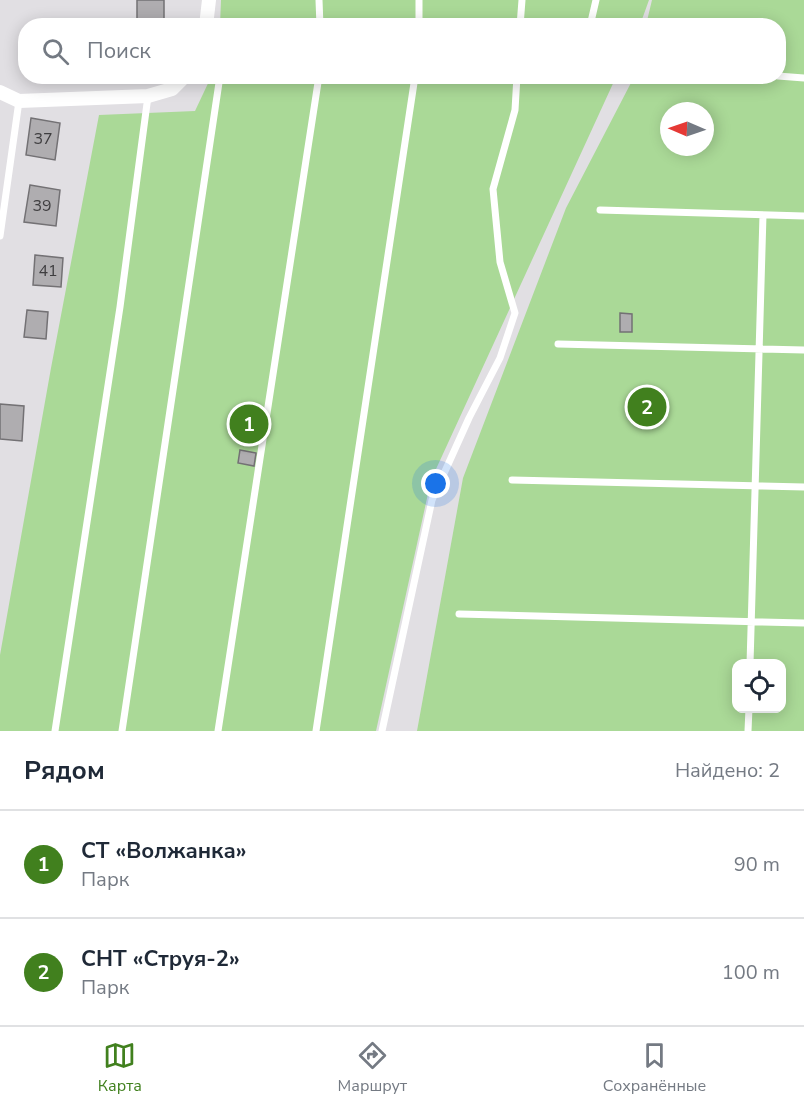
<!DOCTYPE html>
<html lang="ru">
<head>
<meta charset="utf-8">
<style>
  :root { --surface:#fff; --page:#f6f6f7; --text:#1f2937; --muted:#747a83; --line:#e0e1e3; --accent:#41801e }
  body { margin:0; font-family:"Nunito Sans",sans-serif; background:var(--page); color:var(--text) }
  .controls { position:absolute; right:18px; bottom:18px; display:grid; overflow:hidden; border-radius:12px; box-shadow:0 3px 15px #0003 }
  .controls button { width:54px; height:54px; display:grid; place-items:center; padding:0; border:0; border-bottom:2px solid var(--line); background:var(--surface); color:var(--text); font:30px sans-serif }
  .compass { position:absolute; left:660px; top:102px; width:54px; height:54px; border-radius:50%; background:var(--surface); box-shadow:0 3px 15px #0003; rotate:272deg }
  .you { position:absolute; left:436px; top:484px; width:21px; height:21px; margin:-15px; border:4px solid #fff; border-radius:50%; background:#1a73e8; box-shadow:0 0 0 9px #1a73e833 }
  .badge { display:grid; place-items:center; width:39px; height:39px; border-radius:50%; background:var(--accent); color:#fff; font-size:20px; font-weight:700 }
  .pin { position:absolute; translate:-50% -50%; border:3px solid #fff; box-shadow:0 2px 6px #0006 }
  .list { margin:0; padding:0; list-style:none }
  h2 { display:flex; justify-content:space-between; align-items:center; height:78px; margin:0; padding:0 24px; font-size:26px }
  h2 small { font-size:20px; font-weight:400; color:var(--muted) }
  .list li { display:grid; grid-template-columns:39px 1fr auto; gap:18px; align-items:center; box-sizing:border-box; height:108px; padding:0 24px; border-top:2px solid var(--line) }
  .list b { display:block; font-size:22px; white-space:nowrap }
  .list p { margin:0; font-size:20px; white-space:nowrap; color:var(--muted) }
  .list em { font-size:20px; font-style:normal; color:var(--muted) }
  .icon { flex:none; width:33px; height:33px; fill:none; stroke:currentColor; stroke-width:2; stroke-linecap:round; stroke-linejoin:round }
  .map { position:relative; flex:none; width:804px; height:731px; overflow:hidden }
  .search { position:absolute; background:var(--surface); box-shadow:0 3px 15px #0003; left:18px; right:18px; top:18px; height:66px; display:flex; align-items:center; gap:15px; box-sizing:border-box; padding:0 21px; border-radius:24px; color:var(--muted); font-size:22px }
  .sheet { height:294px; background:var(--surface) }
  nav { display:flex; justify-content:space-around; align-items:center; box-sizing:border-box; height:84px; border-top:2px solid var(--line); background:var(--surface); font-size:16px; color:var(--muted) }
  nav a { display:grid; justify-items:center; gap:3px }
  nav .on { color:var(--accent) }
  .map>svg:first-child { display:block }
  .green { fill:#aad997; fill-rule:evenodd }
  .building { fill:#afadb0; stroke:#737174; stroke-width:1.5 }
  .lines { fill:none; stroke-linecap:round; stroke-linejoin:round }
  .lane { stroke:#fff; stroke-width:7 }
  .street { stroke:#fff; stroke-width:14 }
  .labels { text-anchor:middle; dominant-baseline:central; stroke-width:6; stroke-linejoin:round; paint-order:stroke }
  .number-label { font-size:16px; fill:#3e3d3f }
</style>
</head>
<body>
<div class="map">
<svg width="804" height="731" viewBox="0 0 804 731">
  <rect width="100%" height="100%" fill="#e1dfe3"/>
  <path class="green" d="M221 0H649L640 25 220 26Z
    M652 0H804V731H417L463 478 566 208 634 77 778 76V26L646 25ZM669 111H705V147H669ZM736 664H782V708H736Z
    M211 77H616L431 480 376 731H0V655L51 368 99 115 195 111Z"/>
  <path class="building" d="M137 0H164V20H137Z
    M31 118 60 123 55 160 26 155Z
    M30 185 60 190 56 226 24 222Z
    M35 255 63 258 61 287 33 285Z
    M27 310 48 312 46 339 24 337Z
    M620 313 632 314V332H620Z
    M0 404 24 406 22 441 0 439Z
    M240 450 256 453 254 466 238 463Z"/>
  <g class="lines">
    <path class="lane" d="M319 0 320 26
      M419 0V26
      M521 23 535 26
      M520 26 522 0
      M590 26 596 0
      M778 76 804 78
      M600 210 804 216
      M0 236 19 101
      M558 344 804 350
      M512 480 804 487
      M459 614 804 623
      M750 664 763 215
      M55 731 120 307 148 96
      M122 731 220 76
      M218 731 319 76
      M316 731 414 83V76
      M382 731 432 500 469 418 500 358 515 313 500 262 493 189 515 110 517 76
      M748 731 749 708"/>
    <path class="street" d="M206 26 209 0
      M0 92 19 101 148 96 172 89 185 76"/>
  </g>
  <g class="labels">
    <g class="number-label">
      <text x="43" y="139">37</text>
      <text x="42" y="206">39</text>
      <text x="48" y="271">41</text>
    </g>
  </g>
</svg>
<div class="controls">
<button><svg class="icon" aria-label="locate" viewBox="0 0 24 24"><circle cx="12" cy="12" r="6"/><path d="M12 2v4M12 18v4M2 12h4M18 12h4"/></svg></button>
</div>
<svg class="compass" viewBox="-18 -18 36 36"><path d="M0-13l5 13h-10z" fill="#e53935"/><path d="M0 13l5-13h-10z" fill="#747a83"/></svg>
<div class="you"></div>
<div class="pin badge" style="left:249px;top:424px">1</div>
<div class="pin badge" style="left:647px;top:407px">2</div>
<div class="search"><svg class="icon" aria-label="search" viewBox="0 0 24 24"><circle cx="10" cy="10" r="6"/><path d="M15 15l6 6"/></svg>Поиск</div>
</div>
<section class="sheet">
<h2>Рядом<small>Найдено: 2</small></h2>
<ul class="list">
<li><span class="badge">1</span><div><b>СТ «Волжанка»</b><p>Парк</p></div><em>90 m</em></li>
<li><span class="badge">2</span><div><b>СНТ «Струя-2»</b><p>Парк</p></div><em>100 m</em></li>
</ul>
</section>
<nav>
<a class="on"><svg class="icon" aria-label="map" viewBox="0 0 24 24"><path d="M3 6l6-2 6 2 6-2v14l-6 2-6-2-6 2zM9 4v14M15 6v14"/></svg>Карта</a>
<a><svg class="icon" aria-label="directions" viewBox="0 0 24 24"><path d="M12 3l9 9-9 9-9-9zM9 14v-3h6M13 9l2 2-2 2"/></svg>Маршрут</a>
<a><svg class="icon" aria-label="saved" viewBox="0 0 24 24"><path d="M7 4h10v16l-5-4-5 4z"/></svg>Сохранённые</a>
</nav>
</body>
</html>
